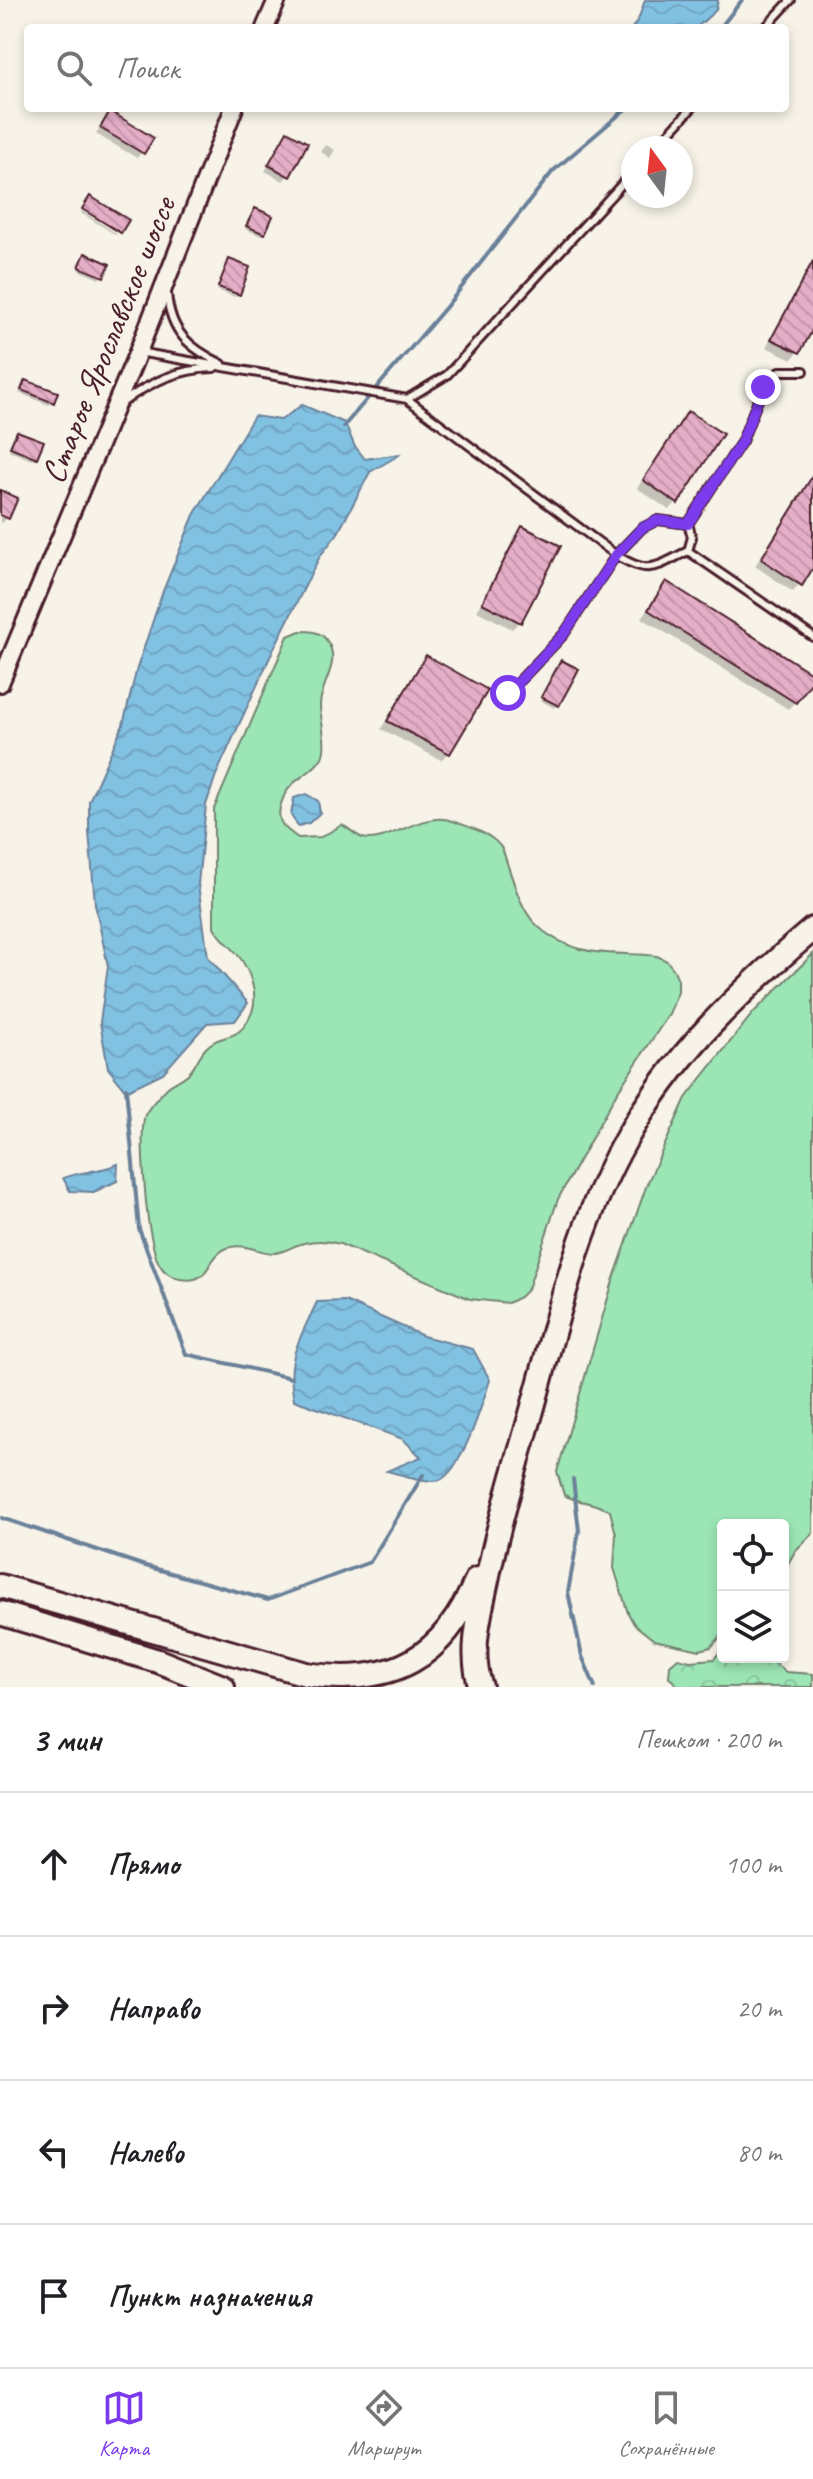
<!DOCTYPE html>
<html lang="ru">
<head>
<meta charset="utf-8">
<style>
  :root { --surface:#fff; --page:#f2f2f2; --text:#202124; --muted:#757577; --line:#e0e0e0; --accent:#7c3aed }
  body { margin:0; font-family:Caveat,sans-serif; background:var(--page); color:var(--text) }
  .controls { position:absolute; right:24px; bottom:24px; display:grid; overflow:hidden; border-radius:8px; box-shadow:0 4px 12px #0003 }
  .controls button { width:72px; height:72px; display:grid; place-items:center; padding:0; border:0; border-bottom:2px solid var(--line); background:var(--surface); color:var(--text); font:40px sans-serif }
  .compass { position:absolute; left:621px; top:136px; width:72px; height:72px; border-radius:50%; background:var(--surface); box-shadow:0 4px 12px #0003; rotate:345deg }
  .stop { position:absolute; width:24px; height:24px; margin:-18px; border:6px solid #7c3aed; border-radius:50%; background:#fff }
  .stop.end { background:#7c3aed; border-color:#fff; box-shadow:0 2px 8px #0008 }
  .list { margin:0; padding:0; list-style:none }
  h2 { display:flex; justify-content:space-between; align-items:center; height:104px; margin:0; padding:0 32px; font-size:34px }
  h2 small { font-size:26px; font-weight:400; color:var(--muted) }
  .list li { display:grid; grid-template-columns:52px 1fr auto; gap:24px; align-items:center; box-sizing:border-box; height:144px; padding:0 32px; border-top:2px solid var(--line) }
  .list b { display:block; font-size:30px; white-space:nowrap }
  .list em { font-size:26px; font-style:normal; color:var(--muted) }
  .icon { flex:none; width:44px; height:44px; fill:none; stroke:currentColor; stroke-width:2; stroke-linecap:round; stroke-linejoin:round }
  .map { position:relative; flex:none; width:813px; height:1687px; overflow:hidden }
  .search { position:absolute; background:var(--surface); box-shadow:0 4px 12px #0003; left:24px; right:24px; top:24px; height:88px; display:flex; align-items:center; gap:20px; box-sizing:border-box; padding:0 28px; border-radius:8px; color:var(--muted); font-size:30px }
  .sheet { height:680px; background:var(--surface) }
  nav { display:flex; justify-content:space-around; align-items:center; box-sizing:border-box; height:112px; border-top:2px solid var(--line); background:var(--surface); font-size:22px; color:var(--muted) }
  nav a { display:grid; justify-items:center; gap:4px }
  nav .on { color:var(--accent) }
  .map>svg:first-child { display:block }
  .grass { fill:#9ce6b5; stroke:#738270; stroke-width:2 }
  .forest { fill:url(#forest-crowns); stroke:#738270; stroke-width:2 }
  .water { fill:url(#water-waves); stroke:#6b8099; stroke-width:2 }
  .shadow { fill:#0003 }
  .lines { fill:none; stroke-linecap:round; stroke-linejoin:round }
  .stream { stroke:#6b8099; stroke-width:4 }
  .building { fill:url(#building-back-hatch); stroke:#4a1f2b; stroke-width:2 }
  .lane-casing { stroke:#4a1f2b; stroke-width:12 }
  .secondary-casing { stroke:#4a1f2b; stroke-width:22 }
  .highway-casing { stroke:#4a1f2b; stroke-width:28 }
  .lane { stroke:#f7f3e8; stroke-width:6 }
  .secondary { stroke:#f7f3e8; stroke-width:16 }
  .highway { stroke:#f7f3e8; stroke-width:22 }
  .route { stroke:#7c3aed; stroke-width:10 }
  .labels { text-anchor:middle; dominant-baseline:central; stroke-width:6; stroke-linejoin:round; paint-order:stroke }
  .street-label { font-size:34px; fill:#4a1f2b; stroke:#f7f3e8 }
</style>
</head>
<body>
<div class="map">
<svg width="813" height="1687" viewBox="0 0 813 1687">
  <defs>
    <pattern id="forest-crowns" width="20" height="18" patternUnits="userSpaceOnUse" patternTransform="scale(2)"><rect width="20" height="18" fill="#9ce6b5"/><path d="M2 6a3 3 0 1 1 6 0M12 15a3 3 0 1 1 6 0" fill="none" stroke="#88c59c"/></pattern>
    <pattern id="water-waves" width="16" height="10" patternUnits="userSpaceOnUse" patternTransform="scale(2)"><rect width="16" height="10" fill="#81c1e2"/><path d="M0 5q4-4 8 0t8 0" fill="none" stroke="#71a5c2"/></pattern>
    <pattern id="building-back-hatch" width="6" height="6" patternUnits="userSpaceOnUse" patternTransform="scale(2)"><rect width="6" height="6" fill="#e4aec7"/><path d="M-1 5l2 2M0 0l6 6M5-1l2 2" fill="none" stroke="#c595ab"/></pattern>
  </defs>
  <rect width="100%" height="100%" fill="#f7f3e8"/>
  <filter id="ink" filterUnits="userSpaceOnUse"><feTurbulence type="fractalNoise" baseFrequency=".0125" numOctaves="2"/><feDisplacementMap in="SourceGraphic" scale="16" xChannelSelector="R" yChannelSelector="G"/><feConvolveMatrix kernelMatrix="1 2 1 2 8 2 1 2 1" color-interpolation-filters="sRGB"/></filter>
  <g filter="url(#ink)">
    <path class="grass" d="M300 631C310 631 321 631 327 641 342 663 321 681 320 705 320 719 329 748 321 759 309 778 289 777 281 804 275 822 284 828 298 838L321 837 342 825C349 828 356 836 363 838 386 845 423 810 452 821 467 826 490 833 500 846 505 852 506 862 509 869 521 905 528 928 566 944 595 957 627 952 657 956L667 961 674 970 678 980V992L669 1014 616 1094 558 1199 528 1289 520 1297 508 1303 470 1299 340 1244C329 1241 316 1240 304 1243 294 1245 285 1252 275 1253 259 1253 244 1242 227 1248 205 1257 212 1285 180 1279 156 1274 154 1251 150 1231 146 1212 139 1132 145 1115 149 1107 162 1093 168 1087 174 1082 183 1079 189 1073 196 1066 199 1055 206 1048 222 1031 239 1045 252 1012 259 994 249 969 238 955 230 945 221 939 214 927V809L288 636Z
      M813 954V1533L795 1551 783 1573V1525H723V1634L711 1647 700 1650 654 1640 634 1624 628 1613 614 1568 616 1534 610 1511C595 1502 579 1503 564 1495L557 1472 613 1281 647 1184 686 1098 753 1013Z"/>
    <path class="forest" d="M723 1648V1657H776L777 1665 786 1672 813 1674V1687H679L669 1677 670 1665 678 1658 690 1661 714 1659Z"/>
    <path class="water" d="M645 0H718L716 10 696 28H632L638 20Z
      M302 405 345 423 354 445 365 459 401 454 370 472 338 533 320 556 275 646 216 775 206 805 198 884 208 957 248 1003 235 1021 207 1023 163 1073 126 1091 108 1068 100 1022 108 966 95 904 89 832V801L123 725 137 668 163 591 194 515 254 416 281 420Z
      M306 794 318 801 320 813 309 823 298 826 291 815 294 798Z
      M118 1164 117 1181 94 1192 70 1191 63 1178C81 1171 100 1172 118 1164Z
      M345 1301 423 1336 473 1349 490 1380C483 1401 460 1480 435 1481 423 1482 400 1474 387 1471L421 1457 403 1439 294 1400C285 1359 300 1338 317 1302Z"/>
    <path class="shadow" d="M110 113 152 138 137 158 96 134Z
      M287 134 288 175 283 181 265 171Z
      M326 145 335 150 330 158 321 152Z
      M255 210 264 233 261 236 245 229Z
      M82 211 117 234 116 235 81 213Z
      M813 258V325L799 351 792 359 766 347Z
      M83 259 107 265 99 279 78 270Z
      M229 262 238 294 235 297 217 290Z
      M26 382 52 402 49 405 19 393Z
      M689 413 720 435 676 503 669 510 637 488 682 420Z
      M18 433 35 457 32 460 9 451Z
      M813 474V565L793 592 755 566Z
      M0 492 7 518 2 523 0 522Z
      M522 529 519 622 512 629 477 611 515 536Z
      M666 584 813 676 795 702 788 709 642 618 659 591Z
      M426 658 448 753 441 760 381 729 419 665Z
      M558 665 576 670 554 708 540 700Z"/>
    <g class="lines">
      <path class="stream" d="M720 28 742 0
        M344 426 446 307 553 171 627 108
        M126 1088 139 1229 186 1354 291 1378
        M573 1479 579 1531 568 1592 582 1656 595 1687
        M2 1518 142 1565 268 1600 370 1562 423 1475"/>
    </g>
    <path class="building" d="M110 111 154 138 144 154 100 128Z
      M287 131 308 143 290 177 268 165Z
      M90 196 129 220 121 233 82 209Z
      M255 208 273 216 265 234 246 226Z
      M85 253 110 264 104 277 79 267Z
      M229 259 250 267 240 295 218 287Z
      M813 261V329L800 353 771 339Z
      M25 380 58 392 54 403 21 390Z
      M688 411 723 434 678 504 643 480Z
      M17 431 44 441 37 458 10 447Z
      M813 475V568L802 586 761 559Z
      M0 490 18 498 9 519 0 515Z
      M522 526 561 546 521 623 482 603Z
      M666 581 813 674V680L796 703 648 610Z
      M426 655 488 690 450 754 387 721Z
      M561 660 579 669 559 706 541 697Z"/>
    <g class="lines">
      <g class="lane-casing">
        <path id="lane" d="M765 28 791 0
          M655 148 692 108
          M167 293C170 332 189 348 222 364
          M138 352 407 399 616 555C650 576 655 567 688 551L813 637
          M407 399 447 375 633 172
          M122 403C150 382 178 369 214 368
          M688 524 742 441 763 387 780 371H804
          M508 693 564 634 616 555 642 528 658 520 688 524 692 537 688 551"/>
      </g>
      <g class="secondary-casing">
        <path id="secondary" d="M265 28 277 0
          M0 683 138 352 234 108"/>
      </g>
      <g class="highway-casing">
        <path id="highway" d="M0 1586 306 1674C393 1687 444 1658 477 1579
          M0 1613 158 1661 223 1687
          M481 1687C469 1655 479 1618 486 1585 497 1530 513 1476 529 1421 556 1326 576 1228 625 1141 672 1056 740 991 813 929"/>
      </g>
      <use href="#lane" class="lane"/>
      <use href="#secondary" class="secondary"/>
      <use href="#highway" class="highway"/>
    </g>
  </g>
  <g class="lines" filter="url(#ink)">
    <path class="route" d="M508 693 564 634 616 555 642 528 658 520 688 524 742 441 763 387"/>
  </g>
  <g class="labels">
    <g class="street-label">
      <text transform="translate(108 340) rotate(-68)">Старое Ярославское шоссе</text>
    </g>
  </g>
</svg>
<div class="controls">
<button><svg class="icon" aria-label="locate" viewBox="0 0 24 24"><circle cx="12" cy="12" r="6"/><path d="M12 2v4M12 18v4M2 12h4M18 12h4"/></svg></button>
<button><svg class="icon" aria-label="layers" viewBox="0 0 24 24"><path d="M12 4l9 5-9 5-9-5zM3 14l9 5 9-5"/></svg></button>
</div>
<svg class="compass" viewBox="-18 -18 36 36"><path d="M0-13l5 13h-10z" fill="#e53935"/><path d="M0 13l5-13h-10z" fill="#757577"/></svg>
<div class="stop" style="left:508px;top:693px"></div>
<div class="stop end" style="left:763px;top:387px"></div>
<div class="search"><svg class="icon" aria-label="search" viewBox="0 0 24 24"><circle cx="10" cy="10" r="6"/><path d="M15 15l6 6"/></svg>Поиск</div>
</div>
<section class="sheet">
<h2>3 мин<small>Пешком · 200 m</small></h2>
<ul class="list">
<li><svg class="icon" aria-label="ahead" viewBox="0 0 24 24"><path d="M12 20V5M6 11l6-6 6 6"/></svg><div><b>Прямо</b></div><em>100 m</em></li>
<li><svg class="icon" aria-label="right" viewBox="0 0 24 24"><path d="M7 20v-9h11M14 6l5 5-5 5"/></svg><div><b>Направо</b></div><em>20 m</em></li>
<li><svg class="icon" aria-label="left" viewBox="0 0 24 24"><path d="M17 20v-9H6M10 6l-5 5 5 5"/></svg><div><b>Налево</b></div><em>80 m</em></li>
<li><svg class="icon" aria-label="arrive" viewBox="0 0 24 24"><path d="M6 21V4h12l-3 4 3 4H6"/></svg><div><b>Пункт назначения</b></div></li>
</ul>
</section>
<nav>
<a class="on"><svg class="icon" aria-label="map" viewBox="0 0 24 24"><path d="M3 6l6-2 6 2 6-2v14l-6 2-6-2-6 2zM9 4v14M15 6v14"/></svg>Карта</a>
<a><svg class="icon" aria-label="directions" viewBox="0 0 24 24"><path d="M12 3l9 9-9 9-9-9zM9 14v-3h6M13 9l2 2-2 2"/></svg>Маршрут</a>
<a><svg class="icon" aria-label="saved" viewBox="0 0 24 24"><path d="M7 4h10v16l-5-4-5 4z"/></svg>Сохранённые</a>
</nav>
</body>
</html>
